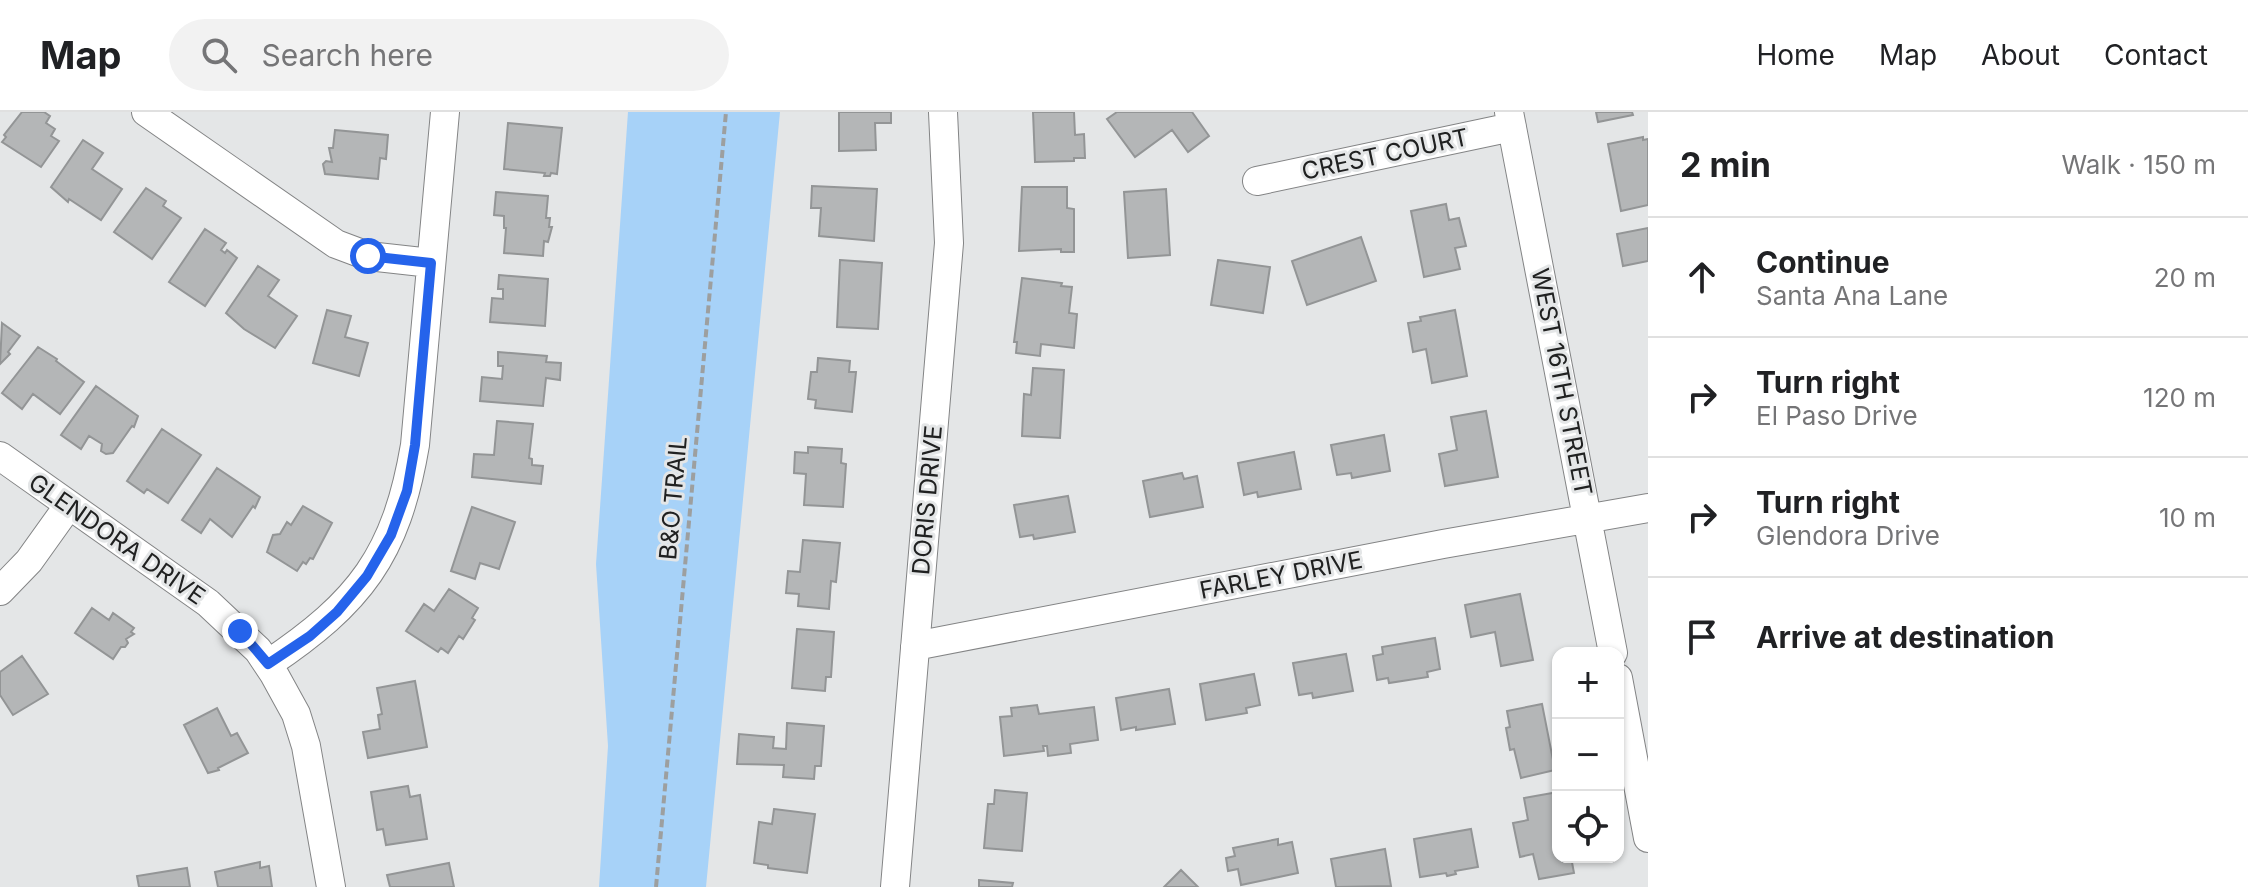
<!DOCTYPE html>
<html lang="en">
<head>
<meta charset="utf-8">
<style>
  :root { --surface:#fff; --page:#f2f2f2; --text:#202124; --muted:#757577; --line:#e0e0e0 }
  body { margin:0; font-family:Inter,sans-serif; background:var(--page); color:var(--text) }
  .controls { position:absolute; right:24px; bottom:24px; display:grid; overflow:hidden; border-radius:16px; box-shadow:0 2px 6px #0004 }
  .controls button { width:72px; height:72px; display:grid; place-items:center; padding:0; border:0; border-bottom:2px solid var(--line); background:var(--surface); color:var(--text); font:40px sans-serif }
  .stop { position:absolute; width:24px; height:24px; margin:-18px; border:6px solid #2563eb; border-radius:50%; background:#fff }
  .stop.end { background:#2563eb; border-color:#fff; box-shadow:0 2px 8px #0008 }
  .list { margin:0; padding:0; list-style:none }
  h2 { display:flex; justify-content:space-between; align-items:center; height:104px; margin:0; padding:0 32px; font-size:34px }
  h2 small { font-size:26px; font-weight:400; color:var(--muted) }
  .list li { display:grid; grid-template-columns:52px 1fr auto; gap:24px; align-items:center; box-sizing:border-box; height:120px; padding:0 32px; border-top:2px solid var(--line) }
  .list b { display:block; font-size:30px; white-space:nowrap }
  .list p { margin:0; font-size:26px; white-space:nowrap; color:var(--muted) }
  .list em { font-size:26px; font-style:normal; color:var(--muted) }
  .icon { flex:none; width:44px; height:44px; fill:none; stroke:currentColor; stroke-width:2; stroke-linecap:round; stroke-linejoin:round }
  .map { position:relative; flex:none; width:1648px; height:775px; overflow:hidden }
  header { display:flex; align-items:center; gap:48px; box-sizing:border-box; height:112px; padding:0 40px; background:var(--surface); border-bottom:2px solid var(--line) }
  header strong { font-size:38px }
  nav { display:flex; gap:44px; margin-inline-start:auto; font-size:28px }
  .search { width:560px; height:72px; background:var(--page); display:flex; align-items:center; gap:20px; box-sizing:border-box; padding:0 28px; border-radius:44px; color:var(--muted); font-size:30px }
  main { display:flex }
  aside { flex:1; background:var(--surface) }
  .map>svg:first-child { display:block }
  .green { fill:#a7d2f8 }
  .building { fill:#b4b6b7; stroke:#939596; stroke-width:2 }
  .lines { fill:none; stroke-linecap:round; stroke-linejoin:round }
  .street-casing { stroke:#838485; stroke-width:30 }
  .path { stroke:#9d9f9f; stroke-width:4; stroke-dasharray:8 4; stroke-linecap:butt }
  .street { stroke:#fff; stroke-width:28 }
  .route { stroke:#2563eb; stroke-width:10 }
  .labels { text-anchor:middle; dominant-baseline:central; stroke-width:6; stroke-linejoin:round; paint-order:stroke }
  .street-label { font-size:24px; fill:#202121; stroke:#e4e6e7 }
</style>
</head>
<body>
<header>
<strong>Map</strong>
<div class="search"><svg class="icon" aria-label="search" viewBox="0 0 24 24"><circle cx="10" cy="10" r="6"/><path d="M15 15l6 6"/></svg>Search here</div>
<nav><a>Home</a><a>Map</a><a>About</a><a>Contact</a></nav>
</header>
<main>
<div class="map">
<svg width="1648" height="775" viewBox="0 0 1648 775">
  <rect width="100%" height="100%" fill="#e4e6e7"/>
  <path class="green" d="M628 0H780L706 775H599L608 634 596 452Z"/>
  <path class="building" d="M22 0H44L50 4 46 11 55 17 51 24 59 29 41 55 2 30 6 25 4 23Z
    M839 0H891V11H875L876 38 839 39Z
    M1033 0H1074L1075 23 1084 22 1085 46H1074V49L1035 50Z
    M1117 0H1192L1209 24 1188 40 1172 18 1135 45 1107 7Z
    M1596 0H1632L1633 3 1598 10Z
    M508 11 562 16 557 62 551 61 550 64H544L545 61 504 57Z
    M335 18 388 23 386 47 380 46 378 67 325 62 323 52 326 49 332 50 329 36H333Z
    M1643 25V28L1648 27V93L1621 99 1608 32Z
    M83 28 103 41 92 57 122 77 101 108 69 87 68 90 51 75Z
    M812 74 877 77 874 129 819 124 821 96H811Z
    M1022 75H1067V96L1074 97V140H1061V137L1019 139Z
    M146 76 166 89 163 94 181 106 152 147 114 120Z
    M1166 77 1170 143 1128 146 1124 80Z
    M496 80 548 84 546 106H550L549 115H552L548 130 544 129 543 144 504 141 506 116H504V104L494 103Z
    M1446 92 1449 108 1459 106 1466 134 1455 136 1460 157 1424 165 1411 99Z
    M1648 116V149L1623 154 1617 122Z
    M205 117 226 131 221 138 225 141 227 138 237 146 205 194 169 170Z
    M1361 125 1376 169 1307 193 1292 149Z
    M840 148 882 151 878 217 837 215Z
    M1218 148 1270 155 1263 201 1211 193Z
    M258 154 279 168 268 184 297 204 275 236 244 217 226 201Z
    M499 163 548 167 545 214 490 210 492 186 503 187V177H498Z
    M1022 166 1062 171 1061 174 1072 175 1069 201 1077 202 1074 236 1041 232 1040 244 1016 241 1017 230H1014Z
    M327 198 351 204 345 225 368 231 359 264 313 251Z
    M1455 198 1467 264 1432 271 1426 237 1413 240 1408 211 1421 209 1420 205Z
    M2 211 20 224 8 240 10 242 0 252Z
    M38 235 57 247 56 249 84 270 60 302 33 282 22 297 2 281Z
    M498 240 547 244 546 250 561 251 560 268 546 266 543 294 480 289 482 265 502 267 503 254H498Z
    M818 246 850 249 849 260H856L852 300 815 296 816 288 808 287 811 260H817Z
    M1033 256 1064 258 1060 326 1022 324 1024 282 1031 283Z
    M96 274 138 304 134 315 132 314 113 341 106 342 101 339 102 332 89 324 81 337 61 323Z
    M1486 299 1498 365 1445 374 1439 342 1457 338 1451 305Z
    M497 309 533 312 529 346 532 347V353L543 354 541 372 472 365 474 342 494 343Z
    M162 317 201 343 168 391 147 377 144 381 127 369Z
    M1384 323 1390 359 1352 366 1351 361 1337 363 1331 333Z
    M808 335 842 337 841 351 846 352 843 395 804 393 806 362 794 361 795 340 808 341Z
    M1294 340 1301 377 1258 385 1257 380 1244 383 1238 351Z
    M217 356 260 385 255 396 253 394 232 425 210 407 201 421 182 408Z
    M1182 361 1184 367 1197 364 1203 395 1150 405 1143 369Z
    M1068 384 1075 420 1034 427 1033 423 1020 425 1014 393Z
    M303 394 332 411 313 447 310 446 306 452 303 450 297 459 267 440 273 423 280 422 287 410 291 413Z
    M472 395 515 410 499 457 480 451 475 467 451 459Z
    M803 428 840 431 836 470 831 469 829 497 798 494 799 482 786 481 788 459 800 460Z
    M449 477 478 496 472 506 475 508 463 527 459 524 448 541 441 536 438 540 406 519 424 492 434 499Z
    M1520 482 1533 548 1501 554 1495 520 1471 525 1465 493Z
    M92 496 109 508 113 501 134 516 131 520 134 522 126 527 128 531 125 535H121L113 547 75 521Z
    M797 517 834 520 831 565H826L825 579 792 576Z
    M1435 526 1440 557 1427 560 1428 565 1389 571 1388 566 1377 568 1373 544 1383 542 1382 535Z
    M1346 542 1353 579 1313 586 1312 581 1299 583 1293 551Z
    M22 544 48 582 13 603 0 583V560Z
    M1254 562 1260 593 1246 596 1247 601 1206 608 1200 572Z
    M415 569 427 635 368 646 363 620 380 617 378 603 382 602 377 576Z
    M1169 577 1175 612 1136 618V615L1121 618 1116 586Z
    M1542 592 1555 658 1521 666 1514 637 1510 638 1506 616 1510 615 1507 599Z
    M1037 593 1039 602 1094 595 1098 628 1070 632 1071 641 1048 644 1047 634H1043L1044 639 1004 644 1000 605 1012 604 1011 596Z
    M217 596 231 624 237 621 248 641 218 656 219 658 208 661 184 613Z
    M787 611 824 614 821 654H815L814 667 783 665 784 653 737 652 739 622 774 625 773 636 786 637Z
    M408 674 410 685 420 683 427 727 386 733 383 717 377 718 371 680Z
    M995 678 1027 681 1022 739 984 736 988 692H994Z
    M1558 680V745H1571L1574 761 1539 767 1533 742 1520 745 1513 711 1528 708 1524 686Z
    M774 697 815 702 807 761 768 756V753L754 751 759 710 772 712Z
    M1471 717 1478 755 1455 759 1456 762 1447 764 1446 761 1420 765 1414 727Z
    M1278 727V733L1292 730 1298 761 1241 773 1238 757 1228 759 1226 746 1235 744 1233 736Z
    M1385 737 1391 774 1336 775 1331 747Z
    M260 750V756L269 754 272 775H218L215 760Z
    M449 751 454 775H390L387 763Z
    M187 756 190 775H139L137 764Z
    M1181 758 1198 775H1164Z
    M979 768 1013 771 1012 775H979Z"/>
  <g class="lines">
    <g class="street-casing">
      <path id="street" d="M146 0 336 132 368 144 431 151
        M1509 0 1613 541
        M1257 69 1512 15
        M0 344 208 491 258 538 274 562 296 602 306 634 331 775
        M0 479 29 449 69 393
        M915 534 1443 432 1648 396
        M268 552C360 490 396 444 415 333L445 0
        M1618 566 1648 726
        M895 775 949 131 943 0"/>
    </g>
    <path class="path" d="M656 775 726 0"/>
    <use href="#street" class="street"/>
  </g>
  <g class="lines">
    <path class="route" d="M240 519 268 552 310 524 337 500 367 464 391 423 407 379 415 333 431 151 368 144"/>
  </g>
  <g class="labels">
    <g class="street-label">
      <text transform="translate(1385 42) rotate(-12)">CREST COURT</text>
      <text transform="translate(1562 270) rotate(79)">WEST 16TH STREET</text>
      <text transform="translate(673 386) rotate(-85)">B&amp;O TRAIL</text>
      <text transform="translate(927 388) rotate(-85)">DORIS DRIVE</text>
      <text transform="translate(117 427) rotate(35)">GLENDORA DRIVE</text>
      <text transform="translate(1281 463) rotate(-11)">FARLEY DRIVE</text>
    </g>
  </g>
</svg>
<div class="controls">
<button>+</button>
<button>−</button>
<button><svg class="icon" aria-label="locate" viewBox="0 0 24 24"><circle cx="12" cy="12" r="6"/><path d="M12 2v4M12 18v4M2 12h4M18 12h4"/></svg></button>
</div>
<div class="stop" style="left:368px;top:144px"></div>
<div class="stop end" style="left:240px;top:519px"></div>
</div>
<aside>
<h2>2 min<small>Walk · 150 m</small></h2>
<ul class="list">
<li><svg class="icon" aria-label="ahead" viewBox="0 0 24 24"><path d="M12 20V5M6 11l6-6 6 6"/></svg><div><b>Continue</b><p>Santa Ana Lane</p></div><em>20 m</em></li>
<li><svg class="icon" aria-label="right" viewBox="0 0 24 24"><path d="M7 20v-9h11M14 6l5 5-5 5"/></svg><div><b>Turn right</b><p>El Paso Drive</p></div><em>120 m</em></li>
<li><svg class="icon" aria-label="right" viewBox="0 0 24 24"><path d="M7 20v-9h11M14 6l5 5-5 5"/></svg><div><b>Turn right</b><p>Glendora Drive</p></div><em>10 m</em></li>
<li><svg class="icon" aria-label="arrive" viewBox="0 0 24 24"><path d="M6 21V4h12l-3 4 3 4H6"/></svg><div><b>Arrive at destination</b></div></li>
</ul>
</aside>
</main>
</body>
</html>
